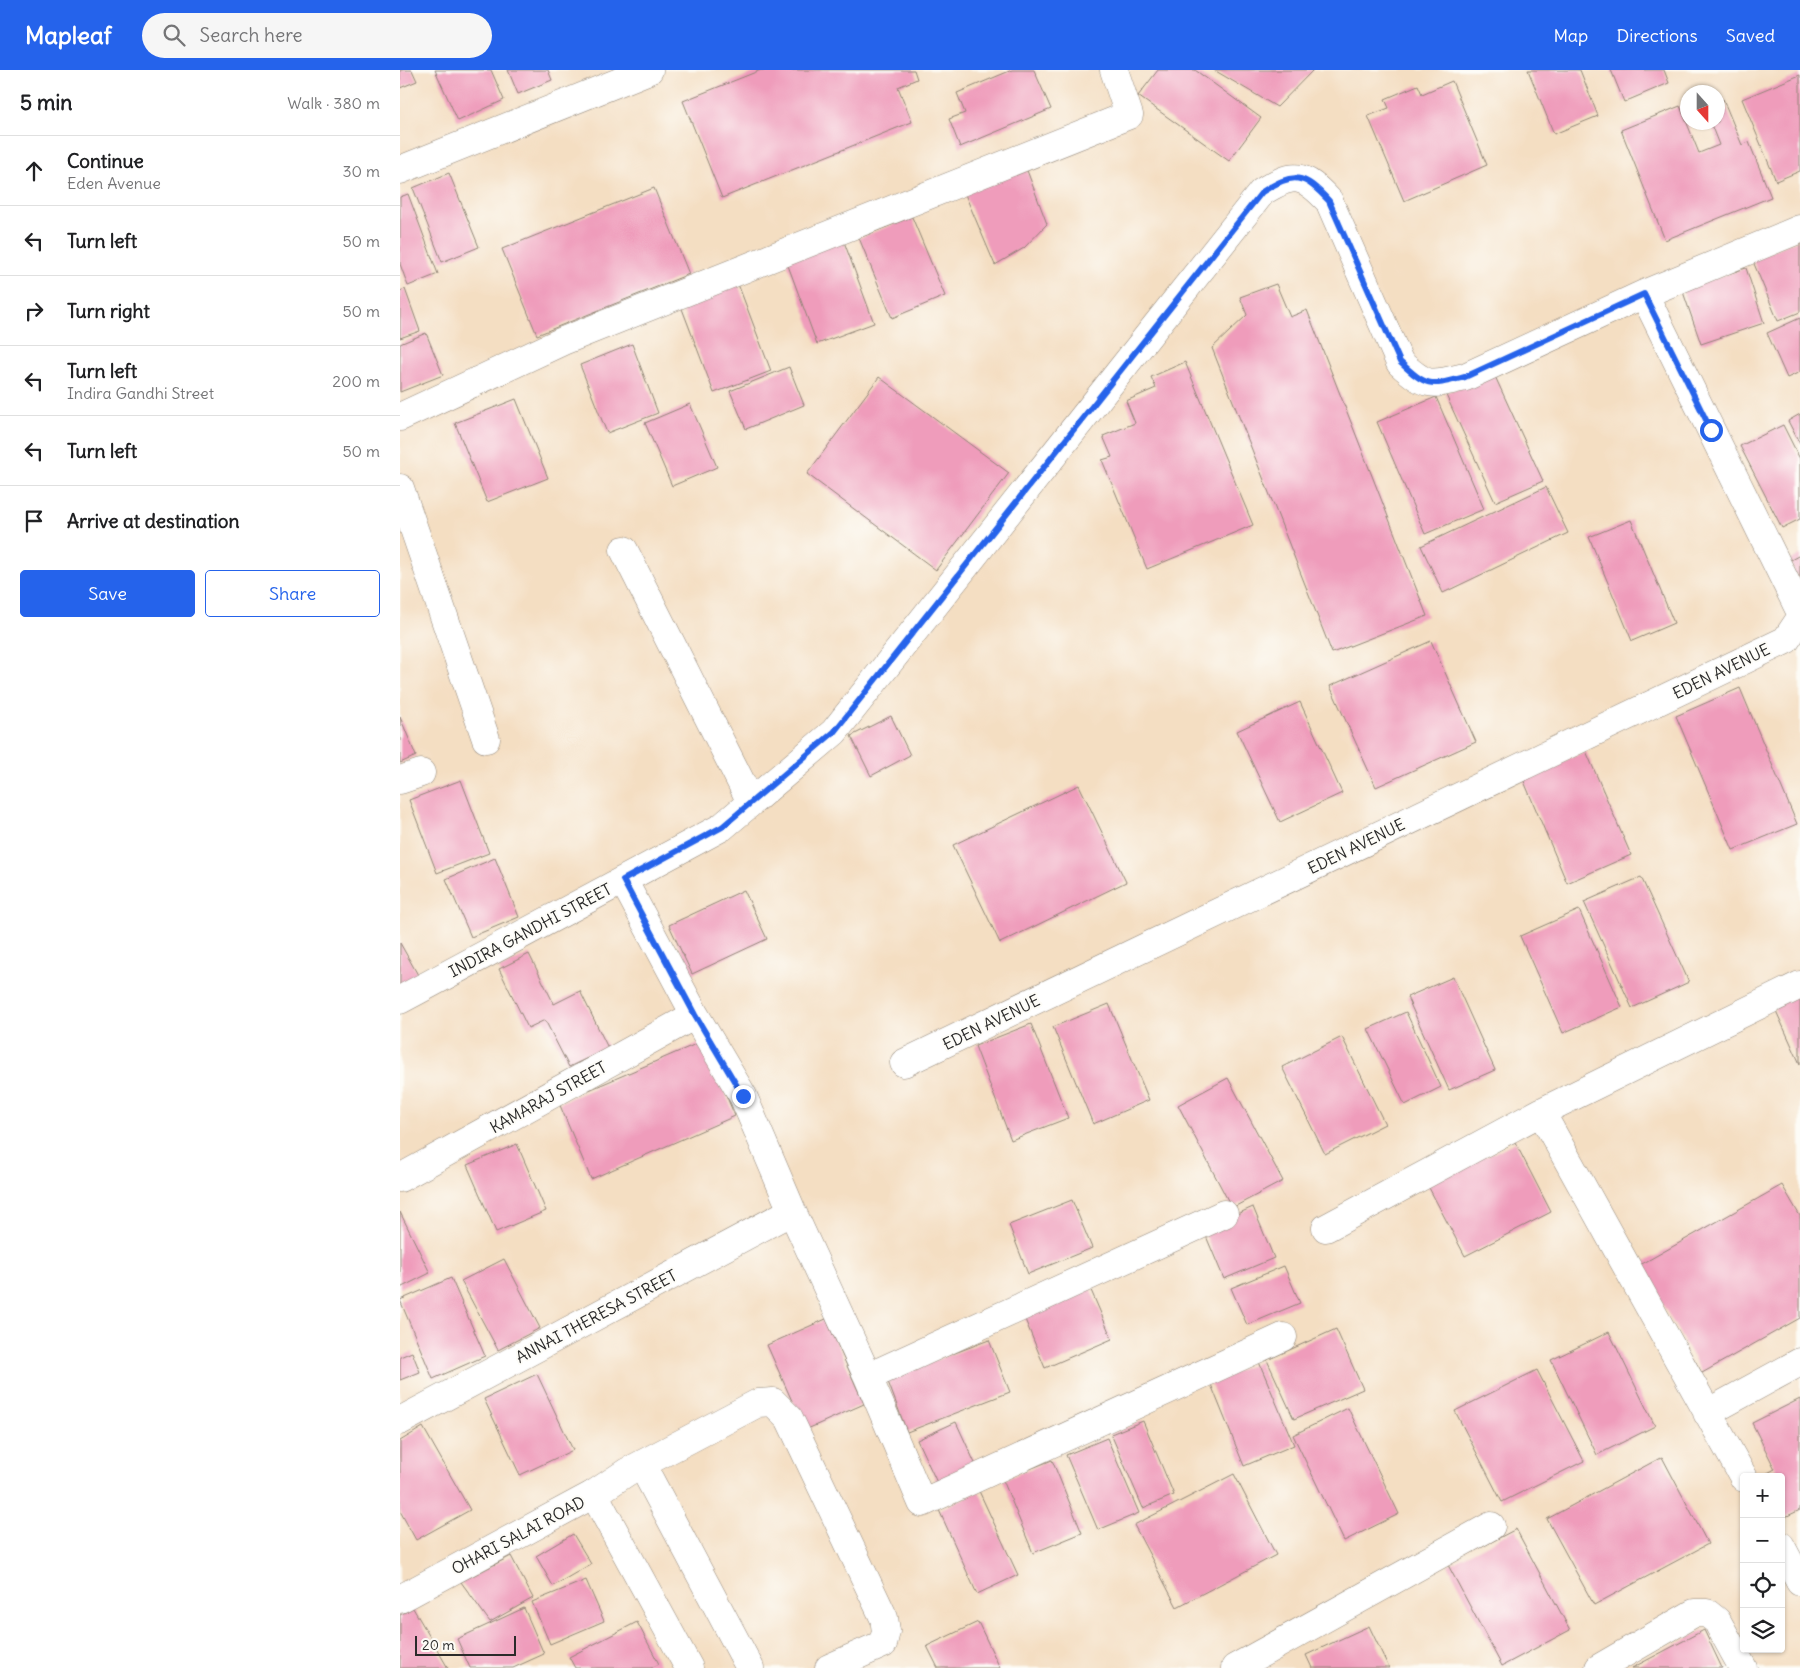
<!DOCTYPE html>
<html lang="en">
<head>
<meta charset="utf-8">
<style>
  :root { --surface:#fff; --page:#f6f6f6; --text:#202124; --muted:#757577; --line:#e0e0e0; --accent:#2563eb }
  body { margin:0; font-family:Delius,sans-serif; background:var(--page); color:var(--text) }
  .controls { position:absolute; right:15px; bottom:15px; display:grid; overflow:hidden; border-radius:5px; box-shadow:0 1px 4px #0004 }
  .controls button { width:45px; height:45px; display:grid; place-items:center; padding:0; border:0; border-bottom:1px solid var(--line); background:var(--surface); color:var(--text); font:25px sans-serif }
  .compass { position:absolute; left:1280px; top:15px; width:45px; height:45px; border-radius:50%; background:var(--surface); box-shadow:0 1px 4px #0004; rotate:159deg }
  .scale { position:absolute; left:15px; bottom:12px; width:101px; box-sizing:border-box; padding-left:5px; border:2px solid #2b2b2b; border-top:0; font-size:14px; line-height:18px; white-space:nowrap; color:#2b2b2b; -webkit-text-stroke:4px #fdfcf7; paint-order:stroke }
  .stop { position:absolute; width:15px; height:15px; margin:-11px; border:4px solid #2563eb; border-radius:50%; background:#fff }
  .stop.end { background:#2563eb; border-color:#fff; box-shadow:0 1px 5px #0008 }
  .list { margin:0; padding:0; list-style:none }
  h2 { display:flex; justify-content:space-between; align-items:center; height:65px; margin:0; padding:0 20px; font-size:21px }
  h2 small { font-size:16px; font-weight:400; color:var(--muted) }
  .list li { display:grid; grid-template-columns:32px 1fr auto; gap:15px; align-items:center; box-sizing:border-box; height:70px; padding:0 20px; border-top:1px solid var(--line) }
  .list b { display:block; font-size:19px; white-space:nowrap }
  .list p { margin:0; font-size:16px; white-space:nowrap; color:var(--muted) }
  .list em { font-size:16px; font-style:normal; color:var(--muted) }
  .actions { display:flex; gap:10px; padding:15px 20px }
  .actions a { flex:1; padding:11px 0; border:1px solid var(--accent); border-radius:5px; text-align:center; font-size:18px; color:var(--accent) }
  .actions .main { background:var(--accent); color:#fff }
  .icon { flex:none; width:28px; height:28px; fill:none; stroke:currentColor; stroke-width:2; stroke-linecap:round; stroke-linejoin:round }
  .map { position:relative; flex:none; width:1400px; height:1598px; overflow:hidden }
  header { display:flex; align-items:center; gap:30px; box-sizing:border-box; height:70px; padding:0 25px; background:var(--accent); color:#fff }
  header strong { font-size:24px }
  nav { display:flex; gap:28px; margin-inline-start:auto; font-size:18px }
  .search { width:350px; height:45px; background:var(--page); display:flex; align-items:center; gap:12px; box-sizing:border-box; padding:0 18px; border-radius:28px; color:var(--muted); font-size:19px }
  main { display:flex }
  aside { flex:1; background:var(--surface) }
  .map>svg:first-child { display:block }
  .building { fill:#ef9cbb }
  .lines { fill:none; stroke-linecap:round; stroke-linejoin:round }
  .minor-casing { stroke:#908476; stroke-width:29 }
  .tertiary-casing { stroke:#908476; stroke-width:29 }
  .minor { stroke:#fff; stroke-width:28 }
  .tertiary { stroke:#fff; stroke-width:28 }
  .route { stroke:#2563eb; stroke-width:6 }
  .labels { text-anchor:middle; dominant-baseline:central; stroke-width:4; stroke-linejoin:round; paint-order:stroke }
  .street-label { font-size:16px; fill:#2b2b2b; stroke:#fdfcf7 }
</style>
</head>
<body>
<header>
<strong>Mapleaf</strong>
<div class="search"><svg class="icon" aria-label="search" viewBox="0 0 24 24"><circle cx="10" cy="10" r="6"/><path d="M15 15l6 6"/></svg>Search here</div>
<nav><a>Map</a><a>Directions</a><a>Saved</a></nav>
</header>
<main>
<aside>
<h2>5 min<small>Walk · 380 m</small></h2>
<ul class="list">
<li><svg class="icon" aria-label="ahead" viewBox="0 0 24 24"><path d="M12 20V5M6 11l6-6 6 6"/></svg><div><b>Continue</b><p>Eden Avenue</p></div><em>30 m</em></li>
<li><svg class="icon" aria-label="left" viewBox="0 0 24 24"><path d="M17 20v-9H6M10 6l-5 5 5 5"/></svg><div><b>Turn left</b></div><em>50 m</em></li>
<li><svg class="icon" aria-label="right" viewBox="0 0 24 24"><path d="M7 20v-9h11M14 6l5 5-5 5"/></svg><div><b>Turn right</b></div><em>50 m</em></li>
<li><svg class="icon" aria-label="left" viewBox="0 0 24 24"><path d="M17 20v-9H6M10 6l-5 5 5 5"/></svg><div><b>Turn left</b><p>Indira Gandhi Street</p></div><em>200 m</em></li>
<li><svg class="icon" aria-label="left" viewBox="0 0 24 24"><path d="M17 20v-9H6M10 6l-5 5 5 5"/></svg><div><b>Turn left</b></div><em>50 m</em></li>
<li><svg class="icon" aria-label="arrive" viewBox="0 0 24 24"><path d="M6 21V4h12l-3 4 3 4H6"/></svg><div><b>Arrive at destination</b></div></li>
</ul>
<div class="actions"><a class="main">Save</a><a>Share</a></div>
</aside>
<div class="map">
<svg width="1400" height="1598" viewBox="0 0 1400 1598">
  <rect width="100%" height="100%" fill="#fdfcf7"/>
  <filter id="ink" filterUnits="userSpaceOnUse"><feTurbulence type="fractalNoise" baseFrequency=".02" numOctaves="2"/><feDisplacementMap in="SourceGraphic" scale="10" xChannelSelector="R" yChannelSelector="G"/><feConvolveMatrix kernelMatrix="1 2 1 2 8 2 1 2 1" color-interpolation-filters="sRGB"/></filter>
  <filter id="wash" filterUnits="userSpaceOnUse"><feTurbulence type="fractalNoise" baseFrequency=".0096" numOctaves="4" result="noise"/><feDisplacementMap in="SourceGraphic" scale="20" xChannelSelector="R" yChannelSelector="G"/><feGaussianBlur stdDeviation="1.12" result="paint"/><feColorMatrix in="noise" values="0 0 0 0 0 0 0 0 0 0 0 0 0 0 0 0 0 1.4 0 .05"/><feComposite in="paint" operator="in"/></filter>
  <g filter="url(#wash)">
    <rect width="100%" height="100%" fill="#f4dec2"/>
    <g id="blocks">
      <path class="building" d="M0 0H12L17 11 0 18Z
        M35 0H91L104 30 58 51Z
        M108 0H148L152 10 118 24Z
        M361 0H514L517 9 498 17 512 52 322 128 283 31Z
        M612 0H634L651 39 560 77 549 49 565 43 557 23Z
        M758 0H795L861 48 829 91 738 26Z
        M814 0H913L877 37Z
        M1128 0H1180L1198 46 1154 64Z
        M1211 0H1264L1269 13 1224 32Z
        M1400 5V101L1376 111 1342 29Z
        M1052 11 1087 95 1004 131 968 46 989 38 985 29 1018 15 1022 24Z
        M1323 29 1342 75 1349 72 1371 127 1265 170 1221 60 1280 36 1299 83 1319 75 1310 52H1318V31Z
        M625 95 647 154 624 178 595 195 564 122Z
        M49 103 79 177 42 192 13 118Z
        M254 118 289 204 137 265 102 179Z
        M8 124 38 204 8 216 0 194V127Z
        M512 147 545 226 492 248 459 168Z
        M443 169 474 253 417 274 386 190Z
        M1400 169V242L1378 251 1352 189Z
        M1346 198 1364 253 1301 274 1282 219Z
        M338 214 371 301 314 323 281 236Z
        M876 214 890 247 907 240 1027 546 932 583 812 278 847 245 840 227Z
        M5 219 20 261 0 268V221Z
        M1400 248V302L1387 308 1367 263Z
        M26 263 43 305 0 322V274Z
        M232 274 258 343 207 363 180 295Z
        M785 292 853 455 747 499 702 390 712 387 703 366 735 353 726 331 756 318 751 307Z
        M389 297 404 335 346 359 330 321Z
        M1093 302 1143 411 1095 432 1045 323Z
        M479 307 609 403 536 500 407 404Z
        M1036 327 1084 439 1025 464 977 352Z
        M116 329 148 408 87 432 55 353Z
        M290 334 317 397 272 416 245 353Z
        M1400 344V374L1388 351Z
        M1383 355 1400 389V449L1382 458 1340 376Z
        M1146 417 1168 463 1043 523 1021 476Z
        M1231 450 1274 553 1232 571 1189 467Z
        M1400 485V513L1389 491Z
        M1031 571 1076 672 976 717 930 616Z
        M1340 618 1397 754 1333 780 1276 646Z
        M900 632 942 723 880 752 837 661Z
        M491 646 510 685 471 706 451 666Z
        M0 647 16 686 0 693Z
        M1186 681 1231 785 1167 813 1123 709Z
        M61 710 89 783 37 803 9 730Z
        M679 715 726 812 600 873 553 775Z
        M95 788 119 847 71 867 46 809Z
        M1241 807 1289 912 1232 938 1184 832Z
        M344 820 367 869 292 904 269 855Z
        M1179 840 1222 937 1163 963 1120 866Z
        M0 873 18 905 0 915Z
        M129 884 154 934 180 921 208 978 169 997 145 950 128 958 99 899Z
        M1053 907 1095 1000 1049 1020 1007 927Z
        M1400 919V994L1372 932Z
        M709 934 749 1030 693 1054 653 957Z
        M1006 942 1041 1017 1005 1035 968 959Z
        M631 954 668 1048 611 1070 575 976Z
        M942 967 985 1054 925 1084 882 997Z
        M303 971 335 1046 191 1109 159 1033Z
        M828 1008 883 1111 832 1138 778 1035Z
        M1115 1072 1151 1142 1065 1186 1027 1114 1081 1078 1086 1087Z
        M117 1074 146 1141 96 1162 67 1095Z
        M1382 1115 1400 1146V1248L1302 1303 1240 1195Z
        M672 1130 692 1178 628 1204 609 1155Z
        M853 1137 874 1188 824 1209 803 1159Z
        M0 1142 30 1203 0 1218Z
        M104 1189 140 1258 98 1280 61 1211Z
        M884 1196 900 1233 847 1255 831 1218Z
        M51 1208 85 1286 33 1309 0 1230Z
        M690 1218 712 1269 645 1298 624 1247Z
        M426 1249 464 1334 405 1360 367 1275Z
        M936 1259 963 1319 894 1349 867 1290Z
        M1209 1262 1255 1356 1197 1385 1151 1290Z
        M589 1270 610 1322 507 1362 487 1309Z
        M12 1282 20 1302 0 1310V1287Z
        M859 1292 894 1375 844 1396 810 1312Z
        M1137 1300 1184 1391 1102 1432 1055 1341Z
        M137 1304 173 1380 120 1405 84 1329Z
        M1400 1329V1440L1381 1449V1407H1360L1375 1399 1352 1353Z
        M948 1338 999 1444 944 1471 893 1365Z
        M743 1351 774 1425 743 1438 711 1364Z
        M556 1352 579 1402 541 1421 517 1370Z
        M23 1357 70 1440 16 1470 0 1441V1371Z
        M707 1368 739 1443 698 1460 666 1385Z
        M1262 1387 1308 1474 1194 1535 1147 1449Z
        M652 1390 682 1463 633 1483 603 1410Z
        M834 1404 876 1485 777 1537 734 1455Z
        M579 1421 618 1505 577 1524 539 1440Z
        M1116 1459 1170 1560 1102 1596 1048 1495Z
        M173 1464 191 1494 153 1516 136 1486Z
        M111 1486 133 1528 90 1552 61 1512Z
        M186 1510 204 1551 150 1574 132 1532Z
        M13 1538 48 1598H0V1545Z
        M124 1538 144 1584 113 1598H70L57 1569Z
        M237 1552 259 1594 251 1598H175L169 1587Z
        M578 1552 600 1598H538L527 1576Z
        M969 1556 989 1598H912L906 1585Z
        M1304 1560 1322 1598H1232Z"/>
    </g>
  </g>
  <g filter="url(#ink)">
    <use href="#blocks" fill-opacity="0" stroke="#908476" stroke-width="1"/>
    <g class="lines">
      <g class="minor-casing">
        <path id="minor" d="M0 100 249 0
          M1244 224 1400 541
          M0 347 163 271 729 45 714 0
          M0 418 86 669
          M224 480 351 732
          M0 710 21 703
          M223 810 295 945 343 1026 392 1141 468 1307 522 1433 883 1267
          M0 930 322 757 434 662 862 122C894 102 903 103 929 131L1000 293C1028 318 1030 315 1065 307L1244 224 1400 159
          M504 993 1386 570 1400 549
          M1141 1042 1344 1408
          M0 1108 295 945
          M926 1158 1141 1042 1400 915
          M468 1307 824 1144
          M1307 1343 1400 1292
          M0 1351 392 1141
          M242 1395 350 1598
          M194 1424 227 1402 358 1333 373 1332 389 1348 484 1548 486 1561 483 1574 429 1598
          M1381 1476 1400 1512
          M835 1598 1091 1456
          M1199 1598 1294 1543H1307L1317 1551 1343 1598"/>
      </g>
      <g class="tertiary-casing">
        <path id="tertiary" d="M0 1529 194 1424 289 1598"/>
      </g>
      <use href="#minor" class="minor"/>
      <use href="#tertiary" class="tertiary"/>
    </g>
  </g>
  <g class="lines" filter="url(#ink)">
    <path class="route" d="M343 1026 295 945 223 810 322 757 434 662 862 122C894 102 903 103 929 131L1000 292C1028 318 1030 316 1065 307L1244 224 1311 360"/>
  </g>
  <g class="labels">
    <g class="street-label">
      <text transform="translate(1321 601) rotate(-26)">EDEN AVENUE</text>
      <text transform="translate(956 776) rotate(-26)">EDEN AVENUE</text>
      <text transform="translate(130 860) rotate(-28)">INDIRA GANDHI STREET</text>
      <text transform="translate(591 952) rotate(-26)">EDEN AVENUE</text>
      <text transform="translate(148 1027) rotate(-29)">KAMARAJ STREET</text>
      <text transform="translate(196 1246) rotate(-28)">ANNAI THERESA STREET</text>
      <text transform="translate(118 1465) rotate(-28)">OHARI SALAI ROAD</text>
    </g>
  </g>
</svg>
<div class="controls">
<button>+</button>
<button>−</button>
<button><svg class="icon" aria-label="locate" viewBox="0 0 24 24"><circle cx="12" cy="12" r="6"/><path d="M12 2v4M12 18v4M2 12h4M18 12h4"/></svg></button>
<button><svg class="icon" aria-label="layers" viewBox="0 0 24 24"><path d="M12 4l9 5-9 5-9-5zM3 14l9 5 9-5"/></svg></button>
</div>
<svg class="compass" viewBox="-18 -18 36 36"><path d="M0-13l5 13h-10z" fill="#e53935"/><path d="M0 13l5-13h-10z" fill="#757577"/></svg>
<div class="scale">20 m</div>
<div class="stop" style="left:1311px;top:360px"></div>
<div class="stop end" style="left:343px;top:1026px"></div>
</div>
</main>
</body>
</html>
